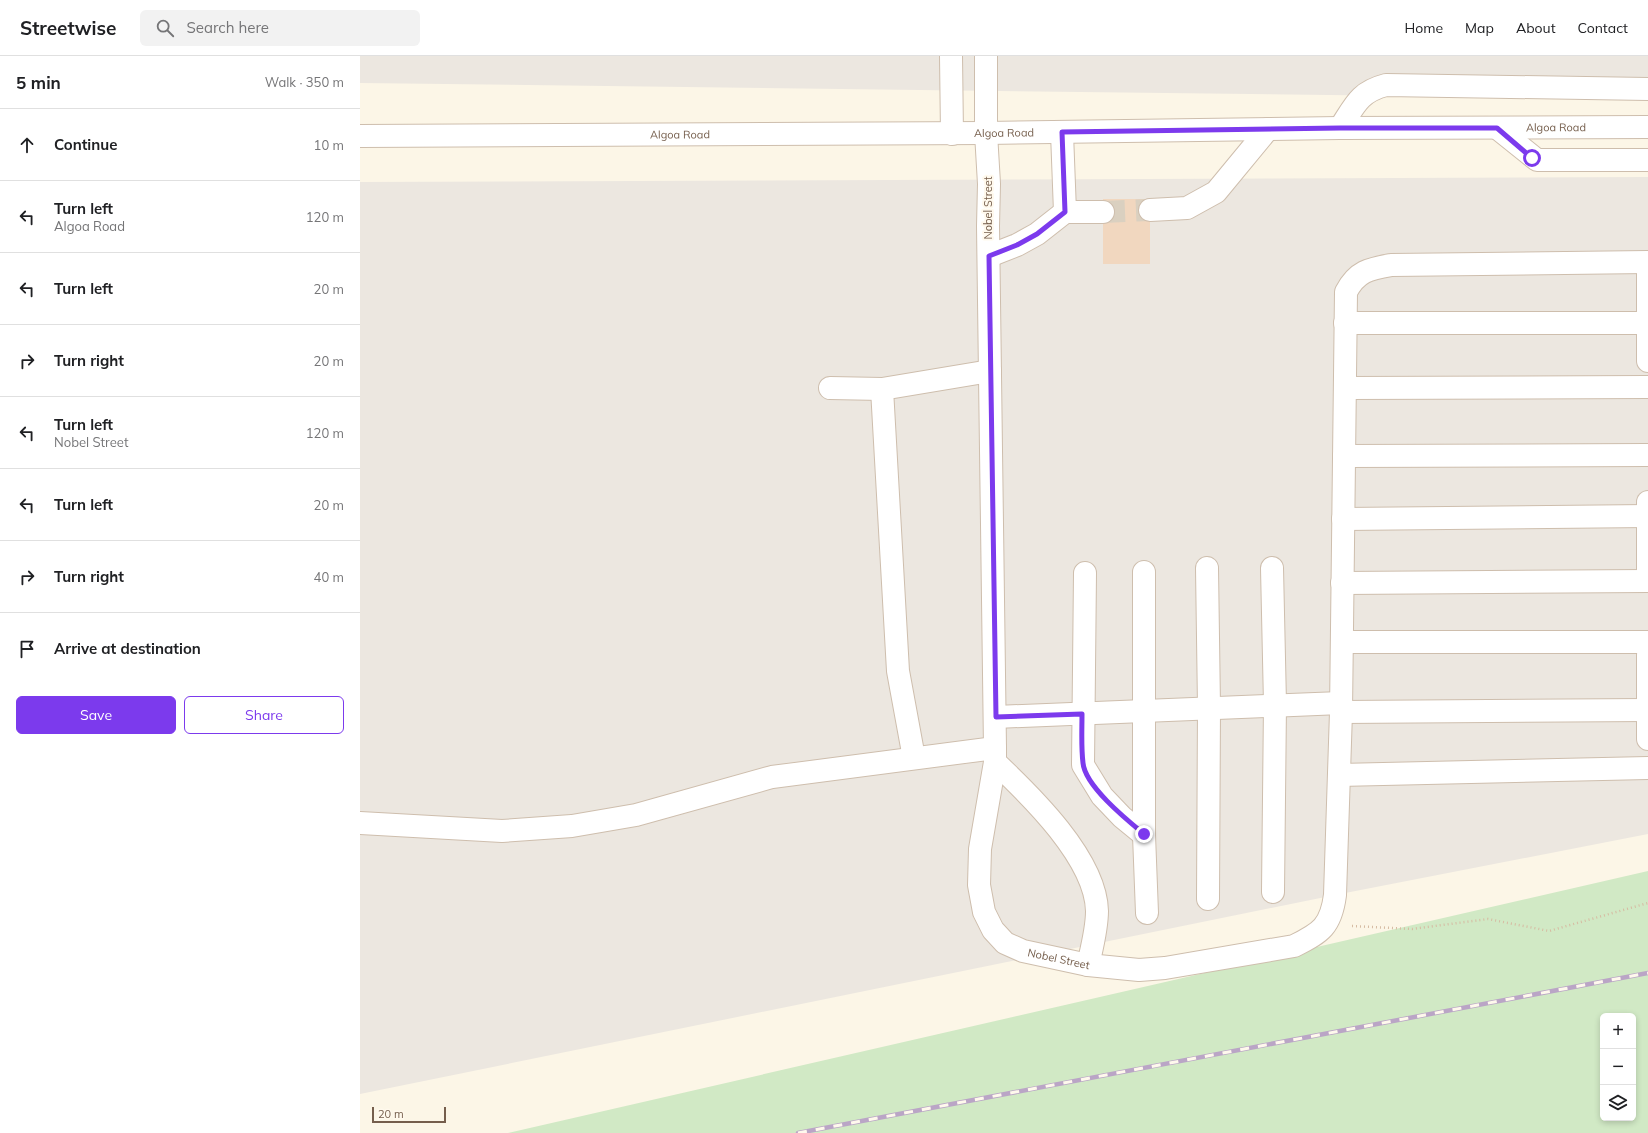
<!DOCTYPE html>
<html lang="en">
<head>
<meta charset="utf-8">
<style>
  :root { --surface:#fff; --page:#f2f2f2; --text:#202124; --muted:#757577; --line:#e0e0e0; --accent:#7c3aed }
  body { margin:0; font-family:Mulish,sans-serif; background:var(--page); color:var(--text) }
  .controls { position:absolute; right:12px; bottom:12px; display:grid; overflow:hidden; border-radius:6px; box-shadow:0 2px 6px #0003 }
  .controls button { width:36px; height:36px; display:grid; place-items:center; padding:0; border:0; border-bottom:1px solid var(--line); background:var(--surface); color:var(--text); font:20px sans-serif }
  .scale { position:absolute; left:12px; bottom:10px; width:74px; box-sizing:border-box; padding-left:4px; border:2px solid #755e4c; border-top:0; font-size:11px; line-height:14px; white-space:nowrap; color:#755e4c; -webkit-text-stroke:3px #fff9ed; paint-order:stroke }
  .stop { position:absolute; width:12px; height:12px; margin:-9px; border:3px solid #7c3aed; border-radius:50%; background:#fff }
  .stop.end { background:#7c3aed; border-color:#fff; box-shadow:0 1px 4px #0008 }
  .list { margin:0; padding:0; list-style:none }
  h2 { display:flex; justify-content:space-between; align-items:center; height:52px; margin:0; padding:0 16px; font-size:17px }
  h2 small { font-size:13px; font-weight:400; color:var(--muted) }
  .list li { display:grid; grid-template-columns:26px 1fr auto; gap:12px; align-items:center; box-sizing:border-box; height:72px; padding:0 16px; border-top:1px solid var(--line) }
  .list b { display:block; font-size:15px; white-space:nowrap }
  .list p { margin:0; font-size:13px; white-space:nowrap; color:var(--muted) }
  .list em { font-size:13px; font-style:normal; color:var(--muted) }
  .actions { display:flex; gap:8px; padding:12px 16px }
  .actions a { flex:1; padding:9px 0; border:1px solid var(--accent); border-radius:6px; text-align:center; font-size:14px; color:var(--accent) }
  .actions .main { background:var(--accent); color:#fff }
  .icon { flex:none; width:22px; height:22px; fill:none; stroke:currentColor; stroke-width:2; stroke-linecap:round; stroke-linejoin:round }
  .map { position:relative; flex:none; width:1288px; height:1077px; overflow:hidden }
  header { display:flex; align-items:center; gap:24px; box-sizing:border-box; height:56px; padding:0 20px; background:var(--surface); border-bottom:1px solid var(--line) }
  header strong { font-size:19px }
  nav { display:flex; gap:22px; margin-inline-start:auto; font-size:14px }
  .search { width:280px; height:36px; background:var(--page); display:flex; align-items:center; gap:10px; box-sizing:border-box; padding:0 14px; border-radius:6px; color:var(--muted); font-size:15px }
  main { display:flex }
  aside { flex:1; background:var(--surface) }
  .map>svg:first-child { display:block }
  .industrial { fill:#ece7e0 }
  .green { fill:#d1e9c5; fill-rule:evenodd }
  .building { fill:#f1d7bf }
  .lines { fill:none; stroke-linecap:round; stroke-linejoin:round }
  .minor-tunnel { stroke:#dad0c0; stroke-width:22; stroke-dasharray:22 11; stroke-linecap:butt }
  .minor-casing { stroke:#cebead; stroke-width:24 }
  .path { stroke:#d6bba2; stroke-width:2.5; stroke-dasharray:1 3; stroke-linecap:butt }
  .minor { stroke:#fff; stroke-width:22 }
  .rail-casing { stroke:#baa5c6; stroke-width:4.5 }
  .rail { stroke:#fff9ed; stroke-width:3; stroke-dasharray:9; stroke-linecap:butt }
  .route { stroke:#7c3aed; stroke-width:5 }
  .labels { text-anchor:middle; dominant-baseline:central; stroke-width:4; stroke-linejoin:round; paint-order:stroke }
  .street-label { font-size:11px; fill:#755e4c; stroke:#fff9ed }
</style>
</head>
<body>
<header>
<strong>Streetwise</strong>
<div class="search"><svg class="icon" aria-label="search" viewBox="0 0 24 24"><circle cx="10" cy="10" r="6"/><path d="M15 15l6 6"/></svg>Search here</div>
<nav><a>Home</a><a>Map</a><a>About</a><a>Contact</a></nav>
</header>
<main>
<aside>
<h2>5 min<small>Walk · 350 m</small></h2>
<ul class="list">
<li><svg class="icon" aria-label="ahead" viewBox="0 0 24 24"><path d="M12 20V5M6 11l6-6 6 6"/></svg><div><b>Continue</b></div><em>10 m</em></li>
<li><svg class="icon" aria-label="left" viewBox="0 0 24 24"><path d="M17 20v-9H6M10 6l-5 5 5 5"/></svg><div><b>Turn left</b><p>Algoa Road</p></div><em>120 m</em></li>
<li><svg class="icon" aria-label="left" viewBox="0 0 24 24"><path d="M17 20v-9H6M10 6l-5 5 5 5"/></svg><div><b>Turn left</b></div><em>20 m</em></li>
<li><svg class="icon" aria-label="right" viewBox="0 0 24 24"><path d="M7 20v-9h11M14 6l5 5-5 5"/></svg><div><b>Turn right</b></div><em>20 m</em></li>
<li><svg class="icon" aria-label="left" viewBox="0 0 24 24"><path d="M17 20v-9H6M10 6l-5 5 5 5"/></svg><div><b>Turn left</b><p>Nobel Street</p></div><em>120 m</em></li>
<li><svg class="icon" aria-label="left" viewBox="0 0 24 24"><path d="M17 20v-9H6M10 6l-5 5 5 5"/></svg><div><b>Turn left</b></div><em>20 m</em></li>
<li><svg class="icon" aria-label="right" viewBox="0 0 24 24"><path d="M7 20v-9h11M14 6l5 5-5 5"/></svg><div><b>Turn right</b></div><em>40 m</em></li>
<li><svg class="icon" aria-label="arrive" viewBox="0 0 24 24"><path d="M6 21V4h12l-3 4 3 4H6"/></svg><div><b>Arrive at destination</b></div></li>
</ul>
<div class="actions"><a class="main">Save</a><a>Share</a></div>
</aside>
<div class="map">
<svg width="1288" height="1077" viewBox="0 0 1288 1077">
  <rect width="100%" height="100%" fill="#fcf6e7"/>
  <path class="industrial" d="M0 0H1288V43L0 27Z
    M1288 121V778L975 839 0 1038V126Z"/>
  <path class="green" d="M1288 815V1077H148ZM1243 960H1273V1062H1243Z"/>
  <path class="building" d="M743 143H790V208H743Z"/>
  <g class="lines">
    <path class="minor-tunnel" d="M743 156 790 154"/>
    <g class="minor-casing">
      <g id="minor">
        <path d="M591 0 592 78"/>
        <path id="s1" d="M626 0V77L629 128 628 170 635 692V706L620 793 619 829 624 856 633 874 645 887 663 895 728 909 779 914 805 912 934 890C961 877 971 870 975 839L981 656 986 236C997 215 1009 213 1031 209L1288 206"/>
        <path d="M980 72C995 49 999 36 1026 29L1288 33"/>
        <path d="M1137 72 1177 104H1288"/>
        <path d="M702 77 705 156H743"/>
        <path id="s2" d="M0 80 626 77 980 72 1288 71"/>
        <path d="M790 154 827 152 856 136 908 73"/>
        <path d="M629 200 657 189 677 178 705 156"/>
        <path d="M1288 212V305"/>
        <path d="M985 267H1288"/>
        <path d="M470 332 522 333"/>
        <path d="M985 332 1288 331"/>
        <path d="M984 400 1288 399"/>
        <path d="M1288 446V516"/>
        <path d="M983 463 1288 460"/>
        <path d="M847 512 849 651 848 843"/>
        <path d="M912 512 915 648 913 836"/>
        <path d="M784 516V779L787 857"/>
        <path d="M725 517 723 709 742 740 762 761 784 779"/>
        <path d="M982 527 1288 525"/>
        <path d="M982 586H1288"/>
        <path d="M1288 599V683"/>
        <path d="M981 656 1288 654"/>
        <path d="M636 661 981 647"/>
        <path d="M554 702 538 615 522 333 630 315"/>
        <path d="M635 706C671 740 736 803 737 855 737 873 732 891 728 909"/>
        <path d="M979 719 1288 712"/>
        <path d="M0 767 142 775 212 770 276 759 412 721 635 692"/>
      </g>
    </g>
    <path class="path" d="M992 870 1052 873 1128 863 1189 875 1288 847"/>
    <use href="#minor" class="minor"/>
    <g class="rail-casing">
      <path id="rail" d="M438 1077 1288 917"/>
    </g>
    <use href="#rail" class="rail"/>
  </g>
  <g class="lines">
    <path class="route" d="M784 778C767 764 725 730 723 707 721 691 722 674 722 658L636 661 629 200 657 189 677 178 705 156 702 76 980 72H1137L1172 102"/>
  </g>
  <g class="labels">
    <g class="street-label">
      <text stroke="none"><textPath href="#s2" startOffset="1196">Algoa Road</textPath></text>
      <text stroke="none"><textPath href="#s2" startOffset="644">Algoa Road</textPath></text>
      <text stroke="none"><textPath href="#s2" startOffset="320">Algoa Road</textPath></text>
      <text transform="translate(628 152) rotate(-90)">Nobel Street</text>
      <text stroke="none"><textPath href="#s1" startOffset="952">Nobel Street</textPath></text>
    </g>
  </g>
</svg>
<div class="controls">
<button>+</button>
<button>−</button>
<button><svg class="icon" aria-label="layers" viewBox="0 0 24 24"><path d="M12 4l9 5-9 5-9-5zM3 14l9 5 9-5"/></svg></button>
</div>
<div class="scale">20 m</div>
<div class="stop" style="left:1172px;top:102px"></div>
<div class="stop end" style="left:784px;top:778px"></div>
</div>
</main>
</body>
</html>
